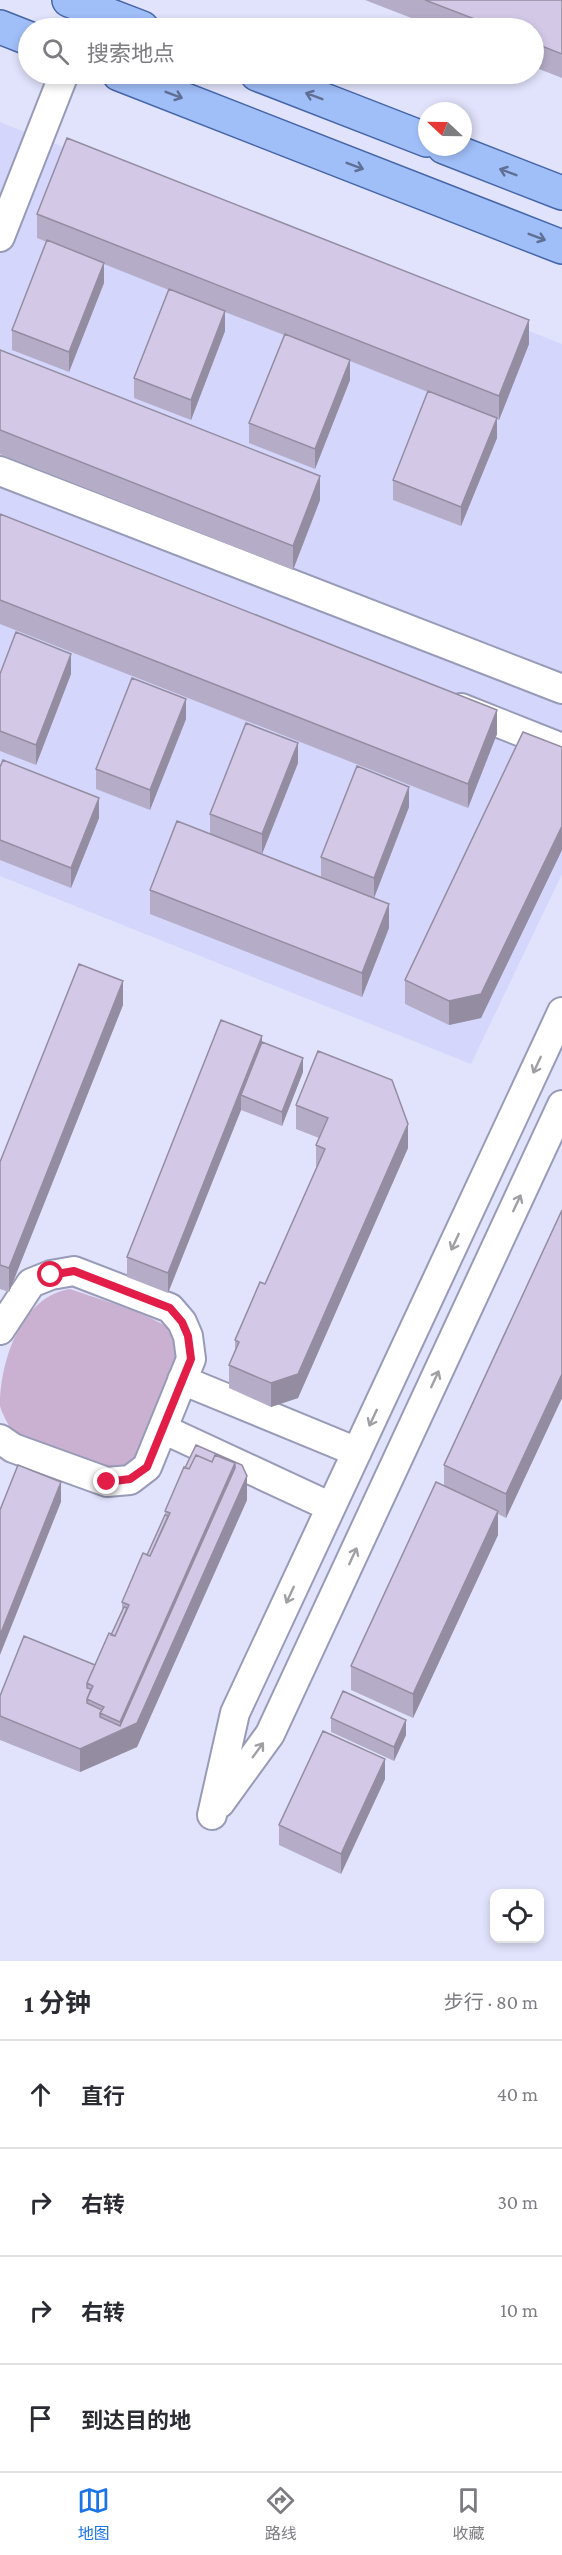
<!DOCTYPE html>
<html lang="zh">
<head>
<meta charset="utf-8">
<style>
  :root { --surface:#fff; --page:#f2f2f3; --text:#2b2b33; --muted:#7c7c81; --line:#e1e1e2; --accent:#1a73e8 }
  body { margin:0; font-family:"Crimson Pro","Noto Sans SC",serif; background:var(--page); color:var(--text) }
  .controls { position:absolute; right:18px; bottom:18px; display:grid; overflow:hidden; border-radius:12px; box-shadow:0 3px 9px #0003 }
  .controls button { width:54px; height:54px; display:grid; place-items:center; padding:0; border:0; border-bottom:2px solid var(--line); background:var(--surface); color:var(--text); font:30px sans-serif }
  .compass { position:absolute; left:418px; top:102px; width:54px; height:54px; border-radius:50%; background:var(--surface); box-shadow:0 3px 9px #0003; rotate:292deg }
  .stop { position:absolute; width:18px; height:18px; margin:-14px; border:4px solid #e11d48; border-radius:50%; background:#fff }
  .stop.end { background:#e11d48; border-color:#fff; box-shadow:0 2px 6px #0008 }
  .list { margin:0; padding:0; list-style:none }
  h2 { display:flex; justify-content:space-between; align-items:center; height:78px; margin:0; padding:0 24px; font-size:26px }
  h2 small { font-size:20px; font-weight:400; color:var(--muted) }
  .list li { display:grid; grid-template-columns:39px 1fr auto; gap:18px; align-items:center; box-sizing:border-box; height:108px; padding:0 24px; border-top:2px solid var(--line) }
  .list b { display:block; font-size:22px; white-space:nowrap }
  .list em { font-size:20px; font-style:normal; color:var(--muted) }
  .icon { flex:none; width:33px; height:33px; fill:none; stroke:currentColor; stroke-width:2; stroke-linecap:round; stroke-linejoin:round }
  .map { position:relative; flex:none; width:562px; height:1961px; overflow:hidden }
  .search { position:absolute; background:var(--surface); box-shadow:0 3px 9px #0003; left:18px; right:18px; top:18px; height:66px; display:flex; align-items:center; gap:15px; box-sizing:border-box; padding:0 21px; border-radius:33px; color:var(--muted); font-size:22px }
  .sheet { height:510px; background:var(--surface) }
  nav { display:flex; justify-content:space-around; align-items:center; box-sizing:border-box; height:84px; border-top:2px solid var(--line); background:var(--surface); font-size:16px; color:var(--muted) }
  nav a { display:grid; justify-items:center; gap:3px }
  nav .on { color:var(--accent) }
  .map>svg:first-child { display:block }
  .built { fill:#d4d6fc }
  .green { fill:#cbb1d1 }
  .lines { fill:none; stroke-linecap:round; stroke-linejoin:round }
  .minor-casing { stroke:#989bb7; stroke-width:32 }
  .major-casing { stroke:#4565a8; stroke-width:36 }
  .minor { stroke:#fff; stroke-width:28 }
  .major { stroke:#a0bef8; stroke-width:33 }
  .wall { fill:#b5adc7 }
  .shaded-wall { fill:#948da2 }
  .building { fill:#d3c9e7; stroke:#948da2; stroke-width:1.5 }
  .oneway { stroke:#607095 }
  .oneway2 { stroke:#a0a0a4 }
  .route { stroke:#e11d48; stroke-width:8 }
</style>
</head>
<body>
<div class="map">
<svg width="562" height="1961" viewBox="0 0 562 1961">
  <rect width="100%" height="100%" fill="#e1e3fc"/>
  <path class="built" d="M0 122 562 344V874L471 1064 0 876Z"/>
  <path class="green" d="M70 1289C89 1296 162 1317 172 1332 178 1342 178 1352 178 1363L140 1454 120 1468 104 1469 12 1432C8 1423 2 1414 0 1406 0 1360 22 1296 70 1289Z"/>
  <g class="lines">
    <g class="minor-casing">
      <path id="minor" d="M0 237 64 74
        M0 471 562 689
        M461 708 562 748
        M0 1330 31 1283 51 1275 74 1271 170 1308 182 1322 188 1336 191 1359 147 1467 130 1480 107 1482 13 1448 0 1439
        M182 1380 357 1452
        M163 1429 331 1507
        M220 1803 270 1734 562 1105
        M212 1815 235 1713 562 1012"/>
    </g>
    <g class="major-casing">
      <path id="major" d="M69 0 142 28
        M0 27 28 38
        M119 74 562 247
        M257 74 427 140
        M444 147 562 193"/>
    </g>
    <use href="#minor" class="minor"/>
    <use href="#major" class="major"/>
  </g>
  <path class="wall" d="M365 0H562V78L534 67V28H437Z
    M37 214 529 344 499 420 497 419V438L461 526 393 500V480L428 392 350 361V380L315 469 249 443V423L284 335 225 312V331L191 420 134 398V378L169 290 104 264V283L69 372 12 350V330L47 242 37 238Z
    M0 350 320 500 293 570 0 454Z
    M0 514 497 734 468 808 0 624Z
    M0 674H71L36 765 0 751Z
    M186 719 150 810 96 789V769Z
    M562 747V850L481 1018 449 1025 405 1004V980Z
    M298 763 262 854 210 834V814Z
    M0 767 99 818 71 888 0 860Z
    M409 807 374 898 321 877V857Z
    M150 890 389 928 362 997 150 914Z
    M123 1005 9 1292 0 1289V1162Z
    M262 1042 303 1072 282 1126 241 1110 168 1293 127 1277V1257Z
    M296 1105 408 1148 298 1398 271 1407 229 1388V1365L235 1353V1340L265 1284 316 1168V1145L319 1138 296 1129Z
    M562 1210V1398L506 1518 498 1514V1535L413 1718 351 1690V1666L444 1486V1465Z
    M247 1500 137 1747 80 1772 0 1740V1696L95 1665 111 1635 122 1611V1602L147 1555 165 1515V1511Z
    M331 1718 406 1735 394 1761 331 1732Z
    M385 1779 341 1874 279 1845V1825Z"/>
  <path class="shaded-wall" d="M104 263V283L69 372V352Z
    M225 311V331L191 420V400Z
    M529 320V344L499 420V396Z
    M350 360V380L315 469V449Z
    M497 418V438L461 526V507Z
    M320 476V500L293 570V546Z
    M71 654V674L36 765V745Z
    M186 699V719L150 810V790Z
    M497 710V734L468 808V784Z
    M298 743V763L262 854V834Z
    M409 787V807L374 898V878Z
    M99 798V818L71 888V868Z
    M562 826V850L481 1018 449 1025V1001Z
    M389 904V928L362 997V973Z
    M123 981V1005L9 1292V1268Z
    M262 1036V1056L241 1095V1110L168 1293V1273Z
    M303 1058V1072L282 1126V1112Z
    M408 1124V1148L298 1398 271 1407V1383Z
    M562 1374V1398L506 1518V1494Z
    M235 1463 247 1476V1500L137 1747 80 1772V1749L120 1731V1722Z
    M61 1482V1502L0 1655V1635Z
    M498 1511V1535L413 1718V1694Z
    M406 1720V1735L394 1761V1747Z
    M385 1759V1779L341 1874V1854Z"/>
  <path class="building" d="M425 0H562V54L534 43V28H498Z
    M67 138 529 320 499 396 37 214Z
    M47 240 104 263 69 352 12 330Z
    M169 289 225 311 191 400 134 378Z
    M285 334 350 360 315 449 249 423Z
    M0 350 320 476 293 546 0 430Z
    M428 391 497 418 461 507 393 480Z
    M0 514 497 710 468 784 0 600Z
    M16 632 71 654 36 745 0 731V674Z
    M132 678 186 699 150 790 96 769Z
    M246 723 298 743 262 834 210 814Z
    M523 732 562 747V826L481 994 449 1001 405 980Z
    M3 760 99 798 71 868 0 840V767Z
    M357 766 409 787 374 878 321 857Z
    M177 821 389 904 362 973 150 890Z
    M79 964 123 981 9 1268 0 1265V1162Z
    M221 1020 262 1036 168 1273 127 1257Z
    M262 1042 303 1058 282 1112 241 1095Z
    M318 1051 392 1080 408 1124 298 1374 271 1383 229 1365 239 1342 235 1340 260 1282 265 1284 325 1149 316 1145 328 1118 296 1105Z
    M562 1210V1374L506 1494 444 1465Z
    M196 1445 242 1465 247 1476 137 1723 80 1749 0 1716V1696L24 1636 95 1665 87 1683V1688L91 1689 87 1699V1703L102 1710 100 1713V1717L120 1726 235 1468V1463L215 1455 212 1462 196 1455 189 1469 185 1468Z
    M196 1455 212 1462 215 1455 235 1463 120 1722 100 1713 104 1707 87 1699 93 1686 87 1683 109 1633 115 1636 129 1605 122 1602 143 1553 150 1556 170 1513 165 1511 184 1467 189 1469Z
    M18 1465 61 1482 0 1635V1510Z
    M436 1482 498 1511 413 1694 351 1666Z
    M165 1515 168 1516 150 1556 147 1555Z
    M124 1607 127 1608 115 1636 111 1635Z
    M343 1691 406 1720 394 1747 331 1718Z
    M323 1731 385 1759 341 1854 279 1825Z"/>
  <defs><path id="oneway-shaft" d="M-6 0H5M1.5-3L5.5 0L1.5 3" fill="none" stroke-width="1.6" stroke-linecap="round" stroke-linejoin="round" transform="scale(1.5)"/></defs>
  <g class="oneway">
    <use href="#oneway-shaft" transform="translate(174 95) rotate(21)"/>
    <use href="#oneway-shaft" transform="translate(314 96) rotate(-159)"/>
    <use href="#oneway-shaft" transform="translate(355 166) rotate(21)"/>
    <use href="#oneway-shaft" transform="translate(508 172) rotate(-159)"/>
    <use href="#oneway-shaft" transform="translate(537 237) rotate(21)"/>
  </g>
  <g class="oneway2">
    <use href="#oneway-shaft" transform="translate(537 1065) rotate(115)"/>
    <use href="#oneway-shaft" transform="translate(517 1203) rotate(-65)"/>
    <use href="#oneway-shaft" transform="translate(455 1242) rotate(115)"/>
    <use href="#oneway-shaft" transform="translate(435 1379) rotate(-65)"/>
    <use href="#oneway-shaft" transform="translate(373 1418) rotate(115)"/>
    <use href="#oneway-shaft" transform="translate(353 1556) rotate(-65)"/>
    <use href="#oneway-shaft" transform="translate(290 1595) rotate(115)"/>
    <use href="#oneway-shaft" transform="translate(258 1750) rotate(-54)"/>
  </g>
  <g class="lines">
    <path class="route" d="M51 1275 74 1271 170 1308 182 1322 188 1336 191 1359 147 1467 130 1479 107 1482"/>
  </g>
</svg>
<div class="controls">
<button><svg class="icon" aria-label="locate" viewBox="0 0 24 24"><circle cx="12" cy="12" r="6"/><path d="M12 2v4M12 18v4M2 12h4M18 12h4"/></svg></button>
</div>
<svg class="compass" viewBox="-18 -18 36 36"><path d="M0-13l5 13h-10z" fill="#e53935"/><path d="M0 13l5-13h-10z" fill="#7c7c81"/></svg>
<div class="stop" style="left:51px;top:1275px"></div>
<div class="stop end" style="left:107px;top:1482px"></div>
<div class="search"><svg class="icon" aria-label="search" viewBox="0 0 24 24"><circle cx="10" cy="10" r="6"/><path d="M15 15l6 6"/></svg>搜索地点</div>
</div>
<section class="sheet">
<h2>1 分钟<small>步行 · 80 m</small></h2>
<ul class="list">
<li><svg class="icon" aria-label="ahead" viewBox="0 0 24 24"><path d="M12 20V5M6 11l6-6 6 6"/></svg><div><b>直行</b></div><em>40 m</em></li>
<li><svg class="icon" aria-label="right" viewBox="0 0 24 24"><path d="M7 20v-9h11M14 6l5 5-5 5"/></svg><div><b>右转</b></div><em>30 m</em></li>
<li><svg class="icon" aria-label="right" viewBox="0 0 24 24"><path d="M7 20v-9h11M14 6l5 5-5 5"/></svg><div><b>右转</b></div><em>10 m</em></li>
<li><svg class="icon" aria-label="arrive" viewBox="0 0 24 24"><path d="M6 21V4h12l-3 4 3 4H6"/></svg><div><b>到达目的地</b></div></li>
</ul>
</section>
<nav>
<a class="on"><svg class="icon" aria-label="map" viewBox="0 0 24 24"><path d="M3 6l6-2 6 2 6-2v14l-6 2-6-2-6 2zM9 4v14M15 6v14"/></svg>地图</a>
<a><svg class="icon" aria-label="directions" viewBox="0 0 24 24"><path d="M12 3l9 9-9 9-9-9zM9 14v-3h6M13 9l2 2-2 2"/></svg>路线</a>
<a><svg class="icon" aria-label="saved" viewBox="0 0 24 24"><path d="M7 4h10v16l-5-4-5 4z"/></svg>收藏</a>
</nav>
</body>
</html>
